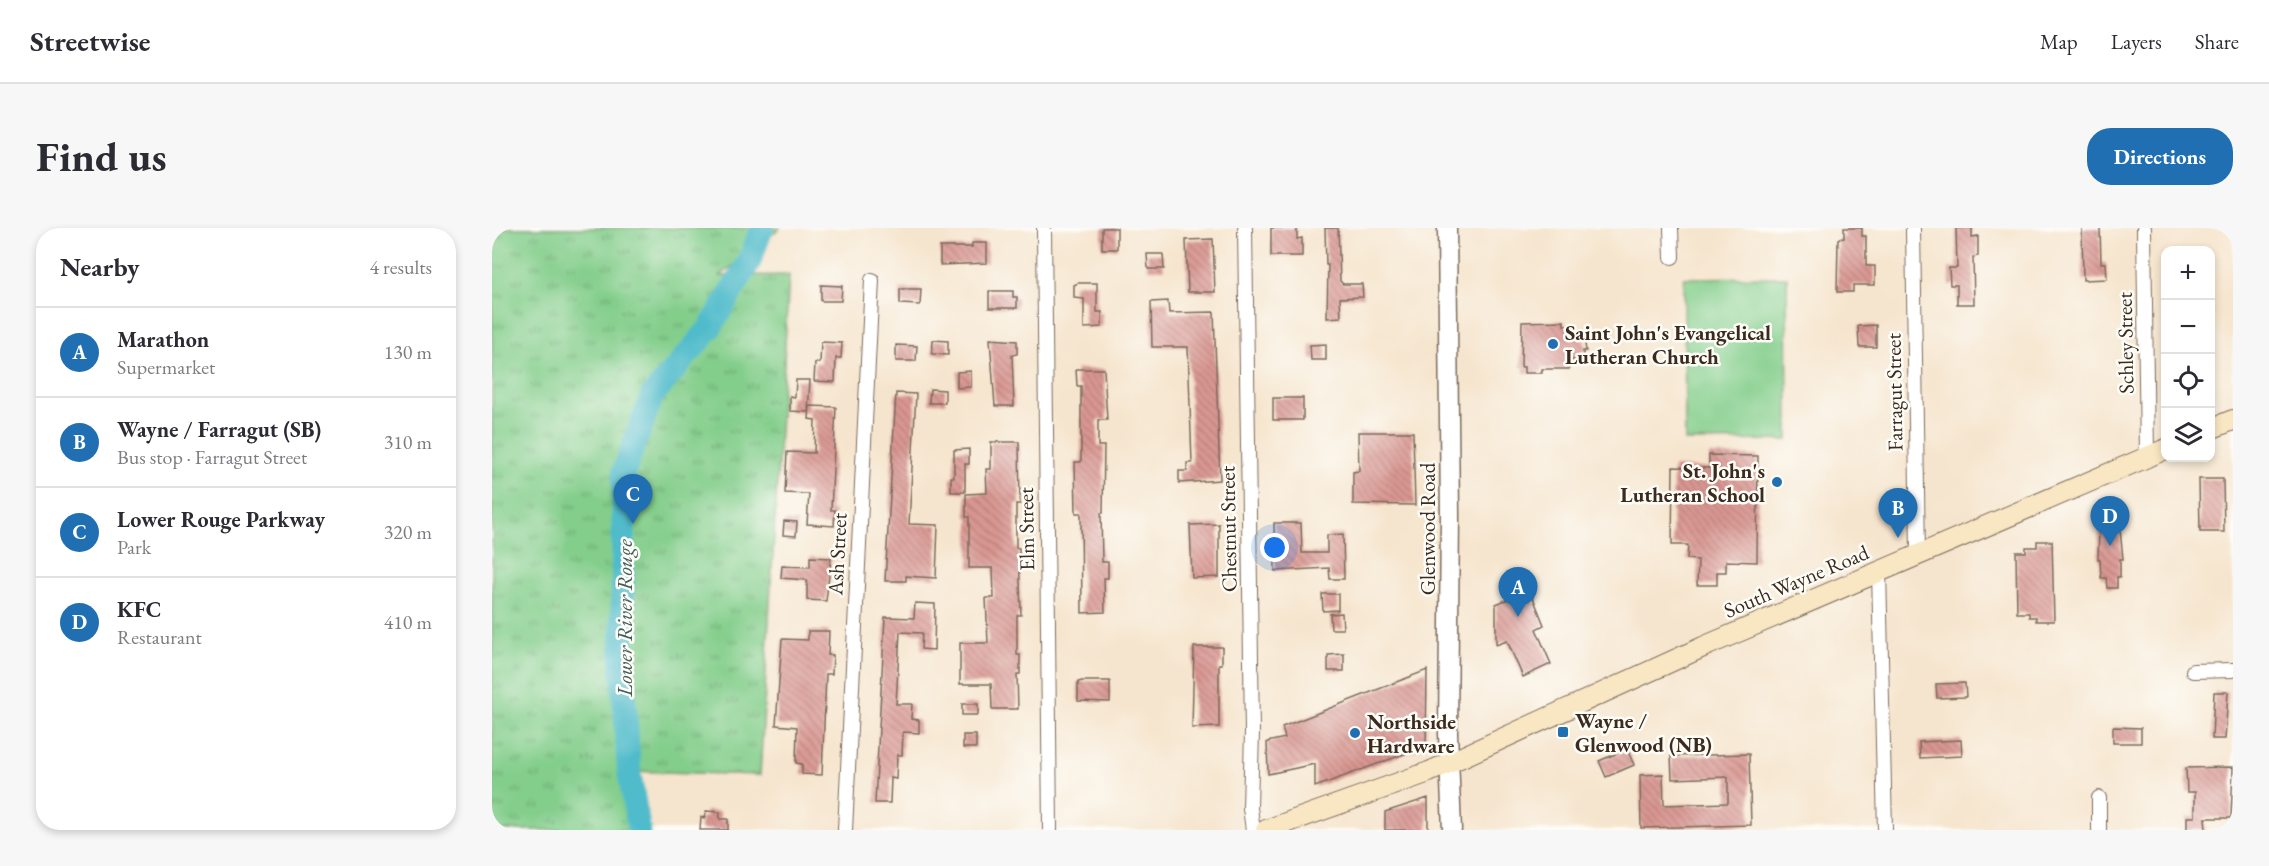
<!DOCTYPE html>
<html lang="en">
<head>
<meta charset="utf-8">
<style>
  :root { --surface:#fff; --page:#f7f7f7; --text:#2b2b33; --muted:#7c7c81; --line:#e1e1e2; --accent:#1f6fb2 }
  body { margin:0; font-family:"EB Garamond",serif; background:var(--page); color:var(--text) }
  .controls { position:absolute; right:18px; top:18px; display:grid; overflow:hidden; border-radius:12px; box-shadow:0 3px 9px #0003 }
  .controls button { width:54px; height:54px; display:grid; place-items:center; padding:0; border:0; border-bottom:2px solid var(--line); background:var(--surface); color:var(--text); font:30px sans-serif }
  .you { position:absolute; left:783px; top:320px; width:21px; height:21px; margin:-15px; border:4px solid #fff; border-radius:50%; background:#1a73e8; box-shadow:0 0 0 9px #1a73e833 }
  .badge { display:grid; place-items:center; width:39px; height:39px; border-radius:50%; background:var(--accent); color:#fff; font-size:20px; font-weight:700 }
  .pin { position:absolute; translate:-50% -50px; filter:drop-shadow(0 2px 3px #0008) }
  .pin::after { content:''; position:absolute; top:32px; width:21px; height:18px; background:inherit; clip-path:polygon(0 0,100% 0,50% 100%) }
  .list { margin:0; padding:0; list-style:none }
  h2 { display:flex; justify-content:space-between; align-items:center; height:78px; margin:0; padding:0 24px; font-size:26px }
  h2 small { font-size:20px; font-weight:400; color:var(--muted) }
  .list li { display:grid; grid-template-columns:39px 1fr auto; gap:18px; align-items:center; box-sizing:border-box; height:90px; padding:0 24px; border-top:2px solid var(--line) }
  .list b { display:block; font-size:22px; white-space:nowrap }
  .list p { margin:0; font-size:20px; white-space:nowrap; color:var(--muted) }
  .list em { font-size:20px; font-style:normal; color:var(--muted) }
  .icon { flex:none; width:33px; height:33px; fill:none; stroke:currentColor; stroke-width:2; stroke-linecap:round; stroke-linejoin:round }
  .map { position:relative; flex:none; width:1741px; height:602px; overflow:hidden; border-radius:24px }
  header { display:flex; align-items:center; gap:36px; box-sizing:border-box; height:84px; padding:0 30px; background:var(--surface); border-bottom:2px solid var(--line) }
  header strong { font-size:28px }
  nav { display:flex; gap:33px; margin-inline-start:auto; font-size:21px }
  .intro { display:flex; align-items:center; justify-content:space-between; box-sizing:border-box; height:144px; padding:0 36px }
  h1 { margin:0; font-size:42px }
  .button { padding:15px 27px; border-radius:24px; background:var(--accent); color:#fff; font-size:21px; font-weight:700 }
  main { display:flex; gap:36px; padding:0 36px }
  aside { flex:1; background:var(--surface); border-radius:24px; box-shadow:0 3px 9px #0003 }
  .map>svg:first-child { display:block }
  .grass { fill:url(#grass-tufts); stroke:#5f7c54; stroke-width:1.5 }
  .garden { fill:#83ce8b; stroke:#5f7c54; stroke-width:1.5 }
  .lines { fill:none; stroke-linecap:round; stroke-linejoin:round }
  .river { stroke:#4fbbcb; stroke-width:24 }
  .building { fill:url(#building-back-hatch) }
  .minor-casing { stroke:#7c6b5c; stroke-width:16 }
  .tertiary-casing { stroke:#7c6b5c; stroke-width:21 }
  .secondary-casing { stroke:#7c6b5c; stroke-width:22 }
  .minor { stroke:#fff; stroke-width:14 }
  .tertiary { stroke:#fff; stroke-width:18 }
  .secondary { stroke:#f9e7c3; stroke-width:20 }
  .poi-dot { fill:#1f6fb2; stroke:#fdfcf7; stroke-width:2 }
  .labels { text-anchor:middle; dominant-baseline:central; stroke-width:5; stroke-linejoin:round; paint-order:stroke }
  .poi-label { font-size:21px; font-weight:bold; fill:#3b2a1e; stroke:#fdfcf7; text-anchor:start }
  .street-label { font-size:21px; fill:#3b2a1e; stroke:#fdfcf7 }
  .water-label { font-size:22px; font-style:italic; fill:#425d5b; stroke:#fdfcf7 }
</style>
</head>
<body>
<header>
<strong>Streetwise</strong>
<nav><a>Map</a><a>Layers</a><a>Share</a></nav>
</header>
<div class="intro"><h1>Find us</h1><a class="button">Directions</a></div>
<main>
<aside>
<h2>Nearby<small>4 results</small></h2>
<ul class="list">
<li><span class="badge">A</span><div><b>Marathon</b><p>Supermarket</p></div><em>130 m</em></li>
<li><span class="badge">B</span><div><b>Wayne / Farragut (SB)</b><p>Bus stop · Farragut Street</p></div><em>310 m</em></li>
<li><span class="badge">C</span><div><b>Lower Rouge Parkway</b><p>Park</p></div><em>320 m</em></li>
<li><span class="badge">D</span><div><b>KFC</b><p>Restaurant</p></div><em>410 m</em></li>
</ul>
</aside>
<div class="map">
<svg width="1741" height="602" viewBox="0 0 1741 602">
  <defs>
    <pattern id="grass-tufts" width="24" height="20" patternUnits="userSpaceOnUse" patternTransform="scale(1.5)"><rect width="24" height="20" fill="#83ce8b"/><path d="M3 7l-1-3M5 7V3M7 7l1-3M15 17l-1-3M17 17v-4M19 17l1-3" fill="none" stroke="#6ca771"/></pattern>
    <pattern id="building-back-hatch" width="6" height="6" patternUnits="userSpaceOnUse" patternTransform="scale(1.5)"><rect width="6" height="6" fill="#da9792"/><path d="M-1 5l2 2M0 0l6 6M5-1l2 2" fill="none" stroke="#b27b77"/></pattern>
  </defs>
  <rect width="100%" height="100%" fill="#fdfcf7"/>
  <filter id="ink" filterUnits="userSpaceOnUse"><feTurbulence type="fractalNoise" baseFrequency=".0167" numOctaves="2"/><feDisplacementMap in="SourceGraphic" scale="12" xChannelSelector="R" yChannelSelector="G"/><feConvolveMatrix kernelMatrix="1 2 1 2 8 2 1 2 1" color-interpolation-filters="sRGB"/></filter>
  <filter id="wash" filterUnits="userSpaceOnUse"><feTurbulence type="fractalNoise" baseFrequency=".008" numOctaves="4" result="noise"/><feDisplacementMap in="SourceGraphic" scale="24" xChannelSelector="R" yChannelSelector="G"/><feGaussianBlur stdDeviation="1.35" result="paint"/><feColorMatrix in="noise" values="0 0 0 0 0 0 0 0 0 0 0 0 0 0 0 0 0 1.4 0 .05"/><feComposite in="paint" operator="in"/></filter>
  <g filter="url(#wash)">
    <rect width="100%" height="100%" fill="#f6e5ce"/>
    <path class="grass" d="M0 0H288L228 48 297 47 268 547 137 543 147 602H0Z"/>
    <path class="garden" d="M1295 49 1296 212 1193 213 1192 50Z"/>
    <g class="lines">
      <path class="river" d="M147 602 137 543 130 434 132 243 160 168 218 100 257 34 270 0"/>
    </g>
    <g id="blocks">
      <path class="building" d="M610 0H625V21H610Z
        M779 0H805V11L810 10V28H779Z
        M833 0H846L848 53 851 56H870L871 69 848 70 849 89 835 90 836 37H834Z
        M1352 0H1370V8H1374V38H1383V57H1361V64H1345L1346 11 1352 10Z
        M1464 0H1480V9L1486 8V28L1481 29 1482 76H1465V57H1458L1457 40H1465Z
        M1590 0H1608L1609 35H1614L1615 51 1591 52Z
        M721 11 723 64H696L694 12Z
        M480 15H495V35L448 37V19H480Z
        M655 26H671L672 41H656Z
        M586 55H605V84H610V99L592 100V71L582 70V57Z
        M329 57 350 58 349 73H329Z
        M408 61H429L428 77 408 76Z
        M497 63H521V69H525V80H497Z
        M676 73 677 85 722 84 728 252 687 255V243H695V235H700L696 119H660L659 74Z
        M1072 93V97H1083V102H1091L1094 123H1091V132H1077V141H1050V145H1032V139H1029L1030 94Z
        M1384 97V119H1367L1366 98Z
        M498 111 525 113V126L520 127 522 178H503Z
        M441 112 456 113V127L440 126Z
        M329 114 350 115 349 130H344L343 154 322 153 323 135H328Z
        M834 116V132H819L818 117Z
        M404 117 425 118 424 133H404Z
        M584 141H612L615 192H606V218H612L611 285H609L610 334H616V350H612L613 384 590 385 589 285H584L583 234H589V158H585Z
        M479 143V159L465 160V144Z
        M304 152H318L316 184 298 183V168L303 169Z
        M438 161 453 162V175H437Z
        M404 165 424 166 417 296 446 297 444 350 414 348V353H393Z
        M781 170H811V192H781Z
        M318 178 344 179 339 282H343L342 298 315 296 317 266 293 265 295 224 322 225 323 192 317 191Z
        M866 204H921L923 277 861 276V244L867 243Z
        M499 214H527L528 276H524V320H527L529 387H525V427H528V446H525L526 481H500L499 456H468V415H496L494 370H502L501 340H477V289H474V266L495 265 494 241H499Z
        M477 221V236H473V264H459V249H462V222Z
        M1217 227 1266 228 1265 334 1234 333V344H1225V357H1205L1206 332 1195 331 1196 317H1180L1181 239 1217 240Z
        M1707 251H1731L1732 304H1708Z
        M292 293 305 294 304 308 291 307Z
        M782 295H809L810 325H835V307L851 306 852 351H838L837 340 783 343Z
        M727 296V349L700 350 698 297Z
        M1628 301 1631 331H1628V349H1625V360H1615L1614 350H1609L1608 331H1606L1607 302Z
        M1545 313H1560L1562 393H1544V389H1537V385H1525L1524 324H1534V319H1545Z
        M318 329 339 330 334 373 315 372V352L289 350 290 338 318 339Z
        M1038 362 1052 397 1044 401 1059 436 1031 449 1015 413 1004 417V376Z
        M830 366H846V382L831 383Z
        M423 375 443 376 442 422 429 421 430 405 408 404 404 476H420L419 491 427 492V505L411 504 410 527H405L404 551 399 550 398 575H383L393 389 422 390Z
        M850 385 851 401H839L838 386Z
        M316 403H337L336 427H341L340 446H334L330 547 310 546V536L304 535 305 499 284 497 290 411 316 412Z
        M702 419H730V436H727V499L700 500Z
        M852 426V443H836V427Z
        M935 442 934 518 823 559V536L776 546 775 514 793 510 790 499Z
        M590 453H618V474L586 473V454Z
        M1473 455 1474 469 1445 470 1444 456Z
        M1722 464H1736L1733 511H1720Z
        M470 476H486V487H470Z
        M1621 499 1649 500V515H1621Z
        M471 507H484V520H471Z
        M1469 512 1470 528 1428 530 1427 514Z
        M1135 521 1142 537 1114 549 1107 533Z
        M1257 526 1259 597 1149 600 1148 547 1171 546 1172 577 1236 575V549L1180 551 1179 528Z
        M1741 539 1739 590H1713L1714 602H1695V589H1703V564H1695L1694 540Z
        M936 570V602H893V584Z
        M214 583 228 584V591H236V602H208L209 589 213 590Z"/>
    </g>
  </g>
  <g filter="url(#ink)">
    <use href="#blocks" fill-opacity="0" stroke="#7c6b5c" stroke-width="1.5"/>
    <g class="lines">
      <g class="minor-casing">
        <path id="minor" d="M552 0 558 602
          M753 0 760 504 758 580 761 602
          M1179 0 1180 29
          M1421 0 1426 327
          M1652 0 1655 228
          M1387 343 1393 602
          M1701 443 1741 442
          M1607 570V602
          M353 602 380 52"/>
      </g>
      <g class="tertiary-casing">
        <path id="tertiary" d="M955 0 958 287 956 505 960 602"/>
      </g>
      <g class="secondary-casing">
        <path id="secondary" d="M1718 201 1741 192
          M774 602 937 544 1211 419 1674 221"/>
      </g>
      <use href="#minor" class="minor"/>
      <use href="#tertiary" class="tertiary"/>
      <use href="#secondary" class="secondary"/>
    </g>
  </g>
  <g class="poi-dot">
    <circle cx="1061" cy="116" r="6"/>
    <circle cx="1285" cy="254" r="6"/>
    <rect x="1065" y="498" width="12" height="12" rx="3"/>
    <circle cx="863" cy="505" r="6"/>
  </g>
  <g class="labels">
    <g class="poi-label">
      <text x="1073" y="104">Saint John's Evangelical<tspan x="1073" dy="24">Lutheran Church</tspan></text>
      <text x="1273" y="242" text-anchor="end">St. John's<tspan x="1273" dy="24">Lutheran School</tspan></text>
      <text x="1083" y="492">Wayne /<tspan x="1083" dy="24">Glenwood (NB)</tspan></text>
      <text x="875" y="493">Northside<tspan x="875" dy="24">Hardware</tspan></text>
    </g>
    <g class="street-label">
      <text transform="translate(1633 115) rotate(-91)">Schley Street</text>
      <text transform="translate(1402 164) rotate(-91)">Farragut Street</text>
      <text transform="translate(534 301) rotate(-91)">Elm Street</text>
      <text transform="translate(736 301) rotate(-91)">Chestnut Street</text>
      <text transform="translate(935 301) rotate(-90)">Glenwood Road</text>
      <text transform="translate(345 326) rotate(-87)">Ash Street</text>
      <text transform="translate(1304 353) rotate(-23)">South Wayne Road</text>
    </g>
    <g class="water-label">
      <text transform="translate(132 390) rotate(-90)">Lower River Rouge</text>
    </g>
  </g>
</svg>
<div class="controls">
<button>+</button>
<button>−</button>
<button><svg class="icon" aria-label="locate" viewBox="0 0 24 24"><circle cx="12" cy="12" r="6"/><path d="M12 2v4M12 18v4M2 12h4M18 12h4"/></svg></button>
<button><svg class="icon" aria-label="layers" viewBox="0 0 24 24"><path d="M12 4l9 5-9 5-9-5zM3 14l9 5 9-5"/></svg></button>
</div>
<div class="you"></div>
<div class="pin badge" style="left:1026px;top:389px">A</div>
<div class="pin badge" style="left:1406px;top:310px">B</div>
<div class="pin badge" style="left:141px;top:296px">C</div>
<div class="pin badge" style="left:1618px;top:318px">D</div>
</div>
</main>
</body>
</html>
